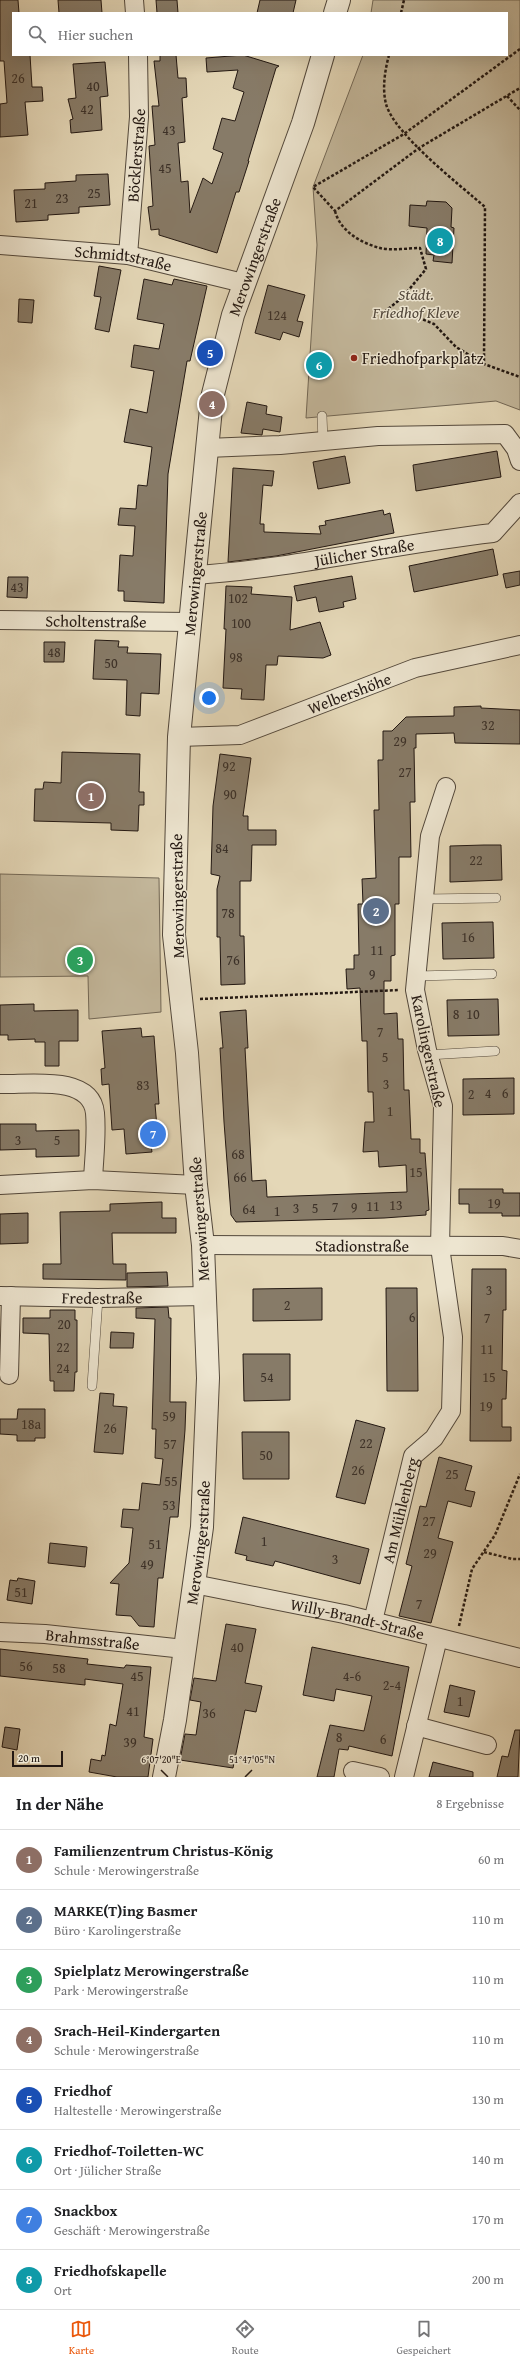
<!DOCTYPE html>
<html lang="de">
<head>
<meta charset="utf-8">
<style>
  :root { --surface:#fff; --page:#f2f2f2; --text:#202124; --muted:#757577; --line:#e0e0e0; --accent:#ea580c }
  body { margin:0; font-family:"Gentium Book Plus",serif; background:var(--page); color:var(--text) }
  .scale { position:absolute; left:12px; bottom:10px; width:51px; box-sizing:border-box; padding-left:4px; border:2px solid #231812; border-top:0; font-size:11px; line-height:14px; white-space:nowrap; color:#231812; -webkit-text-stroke:3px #ede5d0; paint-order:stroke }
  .you { position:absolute; left:209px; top:698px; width:14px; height:14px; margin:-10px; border:3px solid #fff; border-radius:50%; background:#1a73e8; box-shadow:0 0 0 6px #1a73e833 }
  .badge { display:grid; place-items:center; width:26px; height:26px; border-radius:50%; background:var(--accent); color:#fff; font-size:13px; font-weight:700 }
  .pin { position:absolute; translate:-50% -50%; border:2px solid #fff; box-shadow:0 1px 4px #0006 }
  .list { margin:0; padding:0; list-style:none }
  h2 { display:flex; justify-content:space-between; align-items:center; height:52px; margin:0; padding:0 16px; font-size:17px }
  h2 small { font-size:13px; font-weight:400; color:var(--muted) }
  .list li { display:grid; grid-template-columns:26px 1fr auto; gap:12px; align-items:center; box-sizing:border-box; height:60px; padding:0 16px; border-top:1px solid var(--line) }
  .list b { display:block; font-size:15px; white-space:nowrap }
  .list p { margin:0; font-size:13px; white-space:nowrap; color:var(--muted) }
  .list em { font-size:13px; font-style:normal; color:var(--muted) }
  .icon { flex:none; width:22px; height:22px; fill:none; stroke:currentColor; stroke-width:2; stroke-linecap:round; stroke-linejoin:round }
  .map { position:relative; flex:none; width:520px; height:1777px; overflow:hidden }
  .search { position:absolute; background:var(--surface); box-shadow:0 4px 16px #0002; left:12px; right:12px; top:12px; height:44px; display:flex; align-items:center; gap:10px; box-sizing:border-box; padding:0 14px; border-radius:0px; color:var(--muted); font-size:15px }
  .sheet { height:532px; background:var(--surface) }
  nav { display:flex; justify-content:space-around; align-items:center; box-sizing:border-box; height:56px; border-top:1px solid var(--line); background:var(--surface); font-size:11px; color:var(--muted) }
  nav a { display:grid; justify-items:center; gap:2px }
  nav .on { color:var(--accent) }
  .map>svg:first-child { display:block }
  .green { fill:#c3b79b; stroke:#736856 }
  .building { fill:#877b68; stroke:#231812 }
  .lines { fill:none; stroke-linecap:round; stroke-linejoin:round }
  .service-casing { stroke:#53483b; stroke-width:10 }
  .minor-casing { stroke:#53483b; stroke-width:20 }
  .tertiary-casing { stroke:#53483b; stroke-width:24 }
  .path { stroke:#231812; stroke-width:2.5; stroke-dasharray:3 2; stroke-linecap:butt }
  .service { stroke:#ede5d0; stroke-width:9 }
  .minor { stroke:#ede5d0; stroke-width:18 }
  .tertiary { stroke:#ede5d0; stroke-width:22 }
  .ticks { fill:none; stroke:#231812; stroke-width:1.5 }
  .poi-dot { fill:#8f2418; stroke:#ede5d0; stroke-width:1.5 }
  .labels { text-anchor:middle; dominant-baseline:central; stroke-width:3; stroke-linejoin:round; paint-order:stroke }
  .number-label { font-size:14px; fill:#3c3128 }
  .street-label { font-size:16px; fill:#231812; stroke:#ede5d0 }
  .park-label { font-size:16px; font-style:italic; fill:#53483b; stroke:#ede5d0 }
  .poi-label { font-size:16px; fill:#231812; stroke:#ede5d0; text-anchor:start }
  .ticks-label { font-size:10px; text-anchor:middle; fill:#231812; stroke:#ede5d0; stroke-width:3; stroke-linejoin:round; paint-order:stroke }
</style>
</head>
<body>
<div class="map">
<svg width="520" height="1777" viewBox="0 0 520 1777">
  <rect width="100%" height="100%" fill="#e4d7b7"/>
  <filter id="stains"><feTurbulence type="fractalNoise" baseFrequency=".005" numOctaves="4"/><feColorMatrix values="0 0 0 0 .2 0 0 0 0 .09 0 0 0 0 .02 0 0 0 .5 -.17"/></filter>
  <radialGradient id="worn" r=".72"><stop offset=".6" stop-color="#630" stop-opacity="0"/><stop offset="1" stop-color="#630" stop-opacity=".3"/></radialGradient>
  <path class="green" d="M373 0H520V410L496 401 306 418 317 245 313 187 363 55H507V13H371Z
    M0 874 159 878 161 1012 89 1019 88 976 0 977Z"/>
  <path class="building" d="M0 0H18L19 13H13V55H30L32 87H42L43 101 25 102 28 135 0 137V104L7 103 4 61H0Z
    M58 0H101L102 13H59Z
    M156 0H177L178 13H157Z
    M260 0H296L293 13H257Z
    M160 55H176L178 78H186L187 97 182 98 185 142 178 143 181 182 188 181 190 213 203 178 212 184 223 153 213 149 222 118 235 121 244 92 233 88 238 70 207 72 206 58 243 55 279 66 276 68 248 161H249L239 192H236L217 253 159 235V229L151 230 148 207 153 206 149 146 155 145 152 106H159L154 61H160Z
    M105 62 108 96 100 97 102 130 71 133 70 120 73 119 68 99 76 98 73 64Z
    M108 174 110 205 79 207V213L48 215V220L16 222 14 190 45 189V183L76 181V175Z
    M427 201 446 202 452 208 451 227 454 228 452 263 433 261 434 255 426 254 427 228 409 226 410 205 426 206Z
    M99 266 121 270 109 332 95 329 101 297 94 296Z
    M144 279 172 285 174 279 207 286 190 361H187L168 474 164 603 124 601V591H118L120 555 133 556 135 526 118 525 120 508 136 509 138 485 147 486 152 447 124 442 130 409 147 413 154 371 131 367 134 345 159 349 164 324 137 319Z
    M268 285 305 295 297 321 303 322 299 337 283 332 280 340 255 333Z
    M19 299 34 300 32 323 18 322Z
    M314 352 327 353 325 377 311 376Z
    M247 402 267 406 266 414 282 417 280 432 263 429 262 435 241 433Z
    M497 451 501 477 416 491 413 465Z
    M345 456 350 483 318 489 313 462Z
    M233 468 274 471 272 486 263 485 260 524H264V532L321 534 319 526 326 525 325 521 383 510 384 515 390 513 394 533 276 556 228 562Z
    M493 549 498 575 414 592 409 566Z
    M520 571V585L506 588 503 574Z
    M352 576 356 599 343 602 344 607 319 612 316 597 297 601 294 586Z
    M8 577H28L27 598 7 597Z
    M226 586 252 587 251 594 292 597 290 630 320 622 331 655 323 658 278 656 277 665H266L264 700 241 699 242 689 223 688 226 629H224Z
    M95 640 119 641 118 647H128L127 653 161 654 159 694 141 693 140 716 126 715 127 680 93 679Z
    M44 642H65L64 662H44Z
    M481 706V708L520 710V744L455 743 454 733 416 734V748H414L415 802H410L411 857H399V904H395V955L391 956V981H384V1014L397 1013 398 1039H403L404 1090H409L411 1139H420V1153H425L429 1210 426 1211V1215L384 1218 236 1222 231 1215 224 1122 220 1048H223L220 1012 246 1010 248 1048H245L252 1181 266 1180 267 1197 407 1192 406 1165 379 1167 378 1151 363 1152 365 1122H374L373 1092H368L367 1041H362L360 988 347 989 346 969H354V955H359L358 904H363L362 879 376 878 374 810H379L378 760H383V731H392L406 717 454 716V707Z
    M62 752 140 754 139 792H144V805H139L138 831 111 830V823L34 821 35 789H43L44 782 61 783Z
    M220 754 251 758 243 816H248V830H276V845H252L251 881H240V936H244L245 984 221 985 220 937H217V889L220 876 211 874 213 806Z
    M484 845H501L502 880 450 882V846Z
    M493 922 494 958 443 959 442 923Z
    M498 999 499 1035 448 1036 447 1000Z
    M34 1004V1011L78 1010V1041H59V1066H45V1042H35V1039L8 1040V1035H0V1005Z
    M141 1028 142 1037 154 1036 159 1104H155L158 1139H150L152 1152 126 1154 124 1129 112 1130 109 1084 102 1085 101 1069 105 1068 102 1031Z
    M514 1078V1114L463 1115V1079Z
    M0 1124H36V1131L79 1130V1156L36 1157V1149L0 1150Z
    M459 1189H503V1193H520V1216H502V1213H469V1204H459Z
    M162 1202V1218H176V1233H112L113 1264H126V1280L43 1279V1264H61L60 1212 110 1211V1204Z
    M28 1213V1243L0 1244V1214Z
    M472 1269H506V1310H503L502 1370 507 1371 506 1399H502V1427H511V1441H470Z
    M167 1272 168 1286 127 1287V1273Z
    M322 1288V1320L253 1321V1289Z
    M386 1288H417L418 1391H387Z
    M168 1307 169 1318H171L170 1402H186L185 1430 178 1517H170L163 1578H158L154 1627 139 1626 131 1616 116 1615 119 1584 110 1583 129 1563 133 1528 121 1527 123 1509 139 1510 142 1483 160 1485 163 1459 155 1458 156 1429H152L155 1319 136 1318V1308Z
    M50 1310H75V1320H77V1372H75L74 1391H54V1381H50L49 1334 23 1333V1318H50Z
    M111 1332 134 1333 133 1348H110Z
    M243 1354H290V1400L244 1401Z
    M100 1393 114 1394 113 1406 127 1407 123 1454 94 1452Z
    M18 1409H45V1438H35V1441H17V1435L0 1434V1419H17Z
    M356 1420 385 1428 365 1504 336 1497Z
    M242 1432H289V1479H243Z
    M439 1457 472 1466 465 1490 475 1492 471 1507 448 1501 438 1538 453 1542 431 1623 399 1616 412 1566 406 1564 420 1506 426 1507Z
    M243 1517 369 1549 360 1584 275 1561 273 1566 246 1560 247 1556 235 1553Z
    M50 1543 87 1547 85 1567 48 1563Z
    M18 1578 35 1581 32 1604 7 1600 10 1580 17 1581Z
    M226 1624 256 1629 245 1683 262 1686 256 1712 245 1710 233 1768 180 1760 185 1734 196 1735 201 1702 190 1700 194 1678 216 1681Z
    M312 1647 409 1667 392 1756 349 1746 348 1750 339 1749 334 1777H317L330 1725 364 1731 372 1696 336 1689 334 1701 303 1695Z
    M0 1649 88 1659 87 1664 124 1668 126 1665 151 1667 144 1737 153 1739 148 1777H117L89 1772 91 1759 101 1761 102 1755 105 1756 110 1724 116 1726 123 1684 85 1679V1685L0 1676Z
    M450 1685 475 1691 469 1717 444 1712Z
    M5 1727 20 1729 17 1750 2 1747Z
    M515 1730H520L518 1777H497L502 1756 508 1757Z
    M433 1762 473 1772V1777H429Z"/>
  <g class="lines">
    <g class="service-casing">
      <path id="service" d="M322 416 323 441
        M424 899 496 898
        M417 976 492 974
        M428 1055 495 1051
        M92 1386 98 1298"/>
    </g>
    <g class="minor-casing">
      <g id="minor">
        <path d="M134 0 135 13"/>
        <path id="s1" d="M0 245 128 255 243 283"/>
        <path id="s2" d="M128 255 139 117 138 55"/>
        <path d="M207 448 280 445 378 436 505 434 516 449 520 461"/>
        <path id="s3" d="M196 575C296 568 394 544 493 533L520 503"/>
        <path id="s4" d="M0 620 191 622"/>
        <path id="s5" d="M179 737 240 735 415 668 520 645"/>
        <path d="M0 1084C28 1085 91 1074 95 1113 97 1135 94 1158 93 1180"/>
        <path d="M0 1185 93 1180 196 1185"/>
        <path id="s6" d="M203 1245 503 1246 520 1249"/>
        <path id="s7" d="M0 1296 98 1298 204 1296"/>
        <path d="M9 1375 11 1296"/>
        <path id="s8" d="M194 1584 344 1614 520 1658"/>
        <path id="s9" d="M373 1621 413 1456 434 1438 451 1411 453 1337 440 1247 443 1106 427 1050 415 990 430 836 446 787"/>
        <path id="s10" d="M0 1632 45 1634 184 1649"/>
        <path d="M416 1726 487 1745"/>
        <path d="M353 1771 380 1777"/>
        <path d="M404 1777 438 1638"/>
      </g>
    </g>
    <g class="tertiary-casing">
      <g id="tertiary">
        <path d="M335 13 339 0"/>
        <path id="s11" d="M164 1777 175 1720 202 1527 208 1378 203 1245 196 1185 187 1053 174 935 179 737 212 398 233 315 303 123 323 55"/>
      </g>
    </g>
    <path class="path" d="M401 13 404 0
      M520 49 404 134 313 187 335 211 419 148 520 88
      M389 55C385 70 382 88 386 104 394 134 460 185 485 207L484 364
      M507 96 520 110
      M335 211C340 231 361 243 380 248 392 251 408 248 420 248L426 269 402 298 384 312
      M384 312 417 317 434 324 456 347 484 364 520 377
      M200 999 399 990
      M484 1552 512 1559H520
      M459 1626 472 1569 495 1535 520 1474"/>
    <use href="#service" class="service"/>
    <use href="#minor" class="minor"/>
    <use href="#tertiary" class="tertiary"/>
  </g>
  <path class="ticks" d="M161 1770 168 1777M245 1777 252 1770"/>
  <circle class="poi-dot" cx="354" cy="358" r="4"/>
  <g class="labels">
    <g class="number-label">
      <text x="18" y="78">26</text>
      <text x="93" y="86">40</text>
      <text x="87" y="109">42</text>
      <text x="169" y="130">43</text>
      <text x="165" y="168">45</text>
      <text x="94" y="193">25</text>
      <text x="62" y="198">23</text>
      <text x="31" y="203">21</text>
      <text x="277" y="315">124</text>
      <text x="17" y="587">43</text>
      <text x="238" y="598">102</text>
      <text x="241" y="623">100</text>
      <text x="54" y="652">48</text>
      <text x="236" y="657">98</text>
      <text x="111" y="663">50</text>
      <text x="488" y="725">32</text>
      <text x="400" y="741">29</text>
      <text x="229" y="766">92</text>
      <text x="405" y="772">27</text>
      <text x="230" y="794">90</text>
      <text x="222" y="848">84</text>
      <text x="476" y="860">22</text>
      <text x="228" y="913">78</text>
      <text x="468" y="937">16</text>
      <text x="377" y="950">11</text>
      <text x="233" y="960">76</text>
      <text x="372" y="974">9</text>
      <text x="456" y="1014">8</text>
      <text x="473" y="1014">10</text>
      <text x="380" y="1032">7</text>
      <text x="385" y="1057">5</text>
      <text x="386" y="1084">3</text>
      <text x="143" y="1085">83</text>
      <text x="488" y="1093">4</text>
      <text x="505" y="1093">6</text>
      <text x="471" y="1094">2</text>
      <text x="390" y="1111">1</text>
      <text x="18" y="1140">3</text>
      <text x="57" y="1140">5</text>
      <text x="238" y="1154">68</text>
      <text x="416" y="1172">15</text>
      <text x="240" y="1177">66</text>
      <text x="494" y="1203">19</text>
      <text x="396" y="1205">13</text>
      <text x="373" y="1206">11</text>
      <text x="335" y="1207">7</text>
      <text x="354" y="1207">9</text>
      <text x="296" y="1208">3</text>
      <text x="315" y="1208">5</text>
      <text x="249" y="1209">64</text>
      <text x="277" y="1211">1</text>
      <text x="489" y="1290">3</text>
      <text x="287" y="1305">2</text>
      <text x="412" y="1317">6</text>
      <text x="487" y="1318">7</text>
      <text x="64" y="1324">20</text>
      <text x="63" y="1347">22</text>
      <text x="487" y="1349">11</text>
      <text x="63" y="1368">24</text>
      <text x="267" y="1377">54</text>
      <text x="489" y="1377">15</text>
      <text x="486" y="1406">19</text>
      <text x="169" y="1416">59</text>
      <text x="31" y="1424">18a</text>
      <text x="110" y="1428">26</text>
      <text x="366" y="1443">22</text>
      <text x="170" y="1444">57</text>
      <text x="266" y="1455">50</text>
      <text x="358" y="1470">26</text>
      <text x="452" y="1474">25</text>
      <text x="171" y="1481">55</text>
      <text x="169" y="1505">53</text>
      <text x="429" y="1521">27</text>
      <text x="264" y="1541">1</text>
      <text x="155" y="1544">51</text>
      <text x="430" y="1553">29</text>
      <text x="335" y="1559">3</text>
      <text x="147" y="1564">49</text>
      <text x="21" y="1592">51</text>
      <text x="419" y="1604">7</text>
      <text x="237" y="1647">40</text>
      <text x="26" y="1666">56</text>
      <text x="59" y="1668">58</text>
      <text x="137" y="1676">45</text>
      <text x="352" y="1676">4-6</text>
      <text x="392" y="1685">2-4</text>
      <text x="460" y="1701">1</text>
      <text x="133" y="1711">41</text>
      <text x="209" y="1713">36</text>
      <text x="339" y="1737">8</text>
      <text x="383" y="1739">6</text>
      <text x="130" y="1742">39</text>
    </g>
    <g class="street-label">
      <text stroke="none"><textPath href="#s2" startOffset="100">Böcklerstraße</textPath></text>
      <text stroke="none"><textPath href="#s11" startOffset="1533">Merowingerstraße</textPath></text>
      <text stroke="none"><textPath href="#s1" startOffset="124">Schmidtstraße</textPath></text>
      <text stroke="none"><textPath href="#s3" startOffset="170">Jülicher Straße</textPath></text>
      <text stroke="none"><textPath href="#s11" startOffset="1209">Merowingerstraße</textPath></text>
      <text stroke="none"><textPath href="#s4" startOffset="96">Scholtenstraße</textPath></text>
      <text stroke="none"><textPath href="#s5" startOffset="178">Welbershöhe</textPath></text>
      <text transform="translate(177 896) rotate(-91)">Merowingerstraße</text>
      <text transform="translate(429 1051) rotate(78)">Karolingerstraße</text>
      <text transform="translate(199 1219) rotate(-94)">Merowingerstraße</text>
      <text stroke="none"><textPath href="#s6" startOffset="159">Stadionstraße</textPath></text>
      <text stroke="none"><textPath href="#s7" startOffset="102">Fredestraße</textPath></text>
      <text stroke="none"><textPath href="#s9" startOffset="114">Am Mühlenberg</textPath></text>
      <text stroke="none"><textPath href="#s11" startOffset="237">Merowingerstraße</textPath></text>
      <text stroke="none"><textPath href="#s8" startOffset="167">Willy-Brandt-Straße</textPath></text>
      <text stroke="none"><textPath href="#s10" startOffset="93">Brahmsstraße</textPath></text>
    </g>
    <g class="park-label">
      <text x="416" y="294">Städt.<tspan x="416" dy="18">Friedhof Kleve</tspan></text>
    </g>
    <g class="poi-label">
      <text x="362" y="358">Friedhofparkplatz</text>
    </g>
  </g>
  <g class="ticks-label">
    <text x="161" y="1763">6°07'20"E</text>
    <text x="252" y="1763">51°47'05"N</text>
  </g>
  <rect width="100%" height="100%" filter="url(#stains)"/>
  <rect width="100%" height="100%" fill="url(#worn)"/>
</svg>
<div class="scale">20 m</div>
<div class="you"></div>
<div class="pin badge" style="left:91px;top:796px;background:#8d6e63">1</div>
<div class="pin badge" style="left:376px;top:911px;background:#5c6f8a">2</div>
<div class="pin badge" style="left:80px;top:960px;background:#2e9e5b">3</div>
<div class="pin badge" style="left:212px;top:404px;background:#8d6e63">4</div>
<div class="pin badge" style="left:210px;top:353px;background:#1a4fb4">5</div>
<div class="pin badge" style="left:319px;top:365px;background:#0f9aa8">6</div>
<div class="pin badge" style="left:153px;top:1134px;background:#3f7fe0">7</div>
<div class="pin badge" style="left:440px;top:241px;background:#0f9aa8">8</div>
<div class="search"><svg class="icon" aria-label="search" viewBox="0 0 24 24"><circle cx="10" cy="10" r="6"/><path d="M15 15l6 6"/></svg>Hier suchen</div>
</div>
<section class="sheet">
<h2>In der Nähe<small>8 Ergebnisse</small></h2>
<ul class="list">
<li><span class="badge" style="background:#8d6e63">1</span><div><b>Familienzentrum Christus-König</b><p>Schule · Merowingerstraße</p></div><em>60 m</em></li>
<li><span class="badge" style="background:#5c6f8a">2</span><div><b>MARKE(T)ing Basmer</b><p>Büro · Karolingerstraße</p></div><em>110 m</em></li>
<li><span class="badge" style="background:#2e9e5b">3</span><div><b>Spielplatz Merowingerstraße</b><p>Park · Merowingerstraße</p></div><em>110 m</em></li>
<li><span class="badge" style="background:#8d6e63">4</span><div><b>Srach-Heil-Kindergarten</b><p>Schule · Merowingerstraße</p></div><em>110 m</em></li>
<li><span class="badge" style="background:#1a4fb4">5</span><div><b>Friedhof</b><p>Haltestelle · Merowingerstraße</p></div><em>130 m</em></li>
<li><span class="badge" style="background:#0f9aa8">6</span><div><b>Friedhof-Toiletten-WC</b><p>Ort · Jülicher Straße</p></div><em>140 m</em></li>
<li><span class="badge" style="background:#3f7fe0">7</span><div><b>Snackbox</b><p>Geschäft · Merowingerstraße</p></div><em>170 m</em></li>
<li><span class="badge" style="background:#0f9aa8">8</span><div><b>Friedhofskapelle</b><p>Ort</p></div><em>200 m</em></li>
</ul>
</section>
<nav>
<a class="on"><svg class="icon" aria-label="map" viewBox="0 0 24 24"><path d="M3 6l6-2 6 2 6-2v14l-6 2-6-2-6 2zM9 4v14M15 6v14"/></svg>Karte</a>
<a><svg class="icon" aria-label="directions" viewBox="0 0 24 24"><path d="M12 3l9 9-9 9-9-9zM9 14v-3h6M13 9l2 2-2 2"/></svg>Route</a>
<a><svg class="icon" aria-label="saved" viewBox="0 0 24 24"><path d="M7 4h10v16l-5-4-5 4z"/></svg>Gespeichert</a>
</nav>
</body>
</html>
